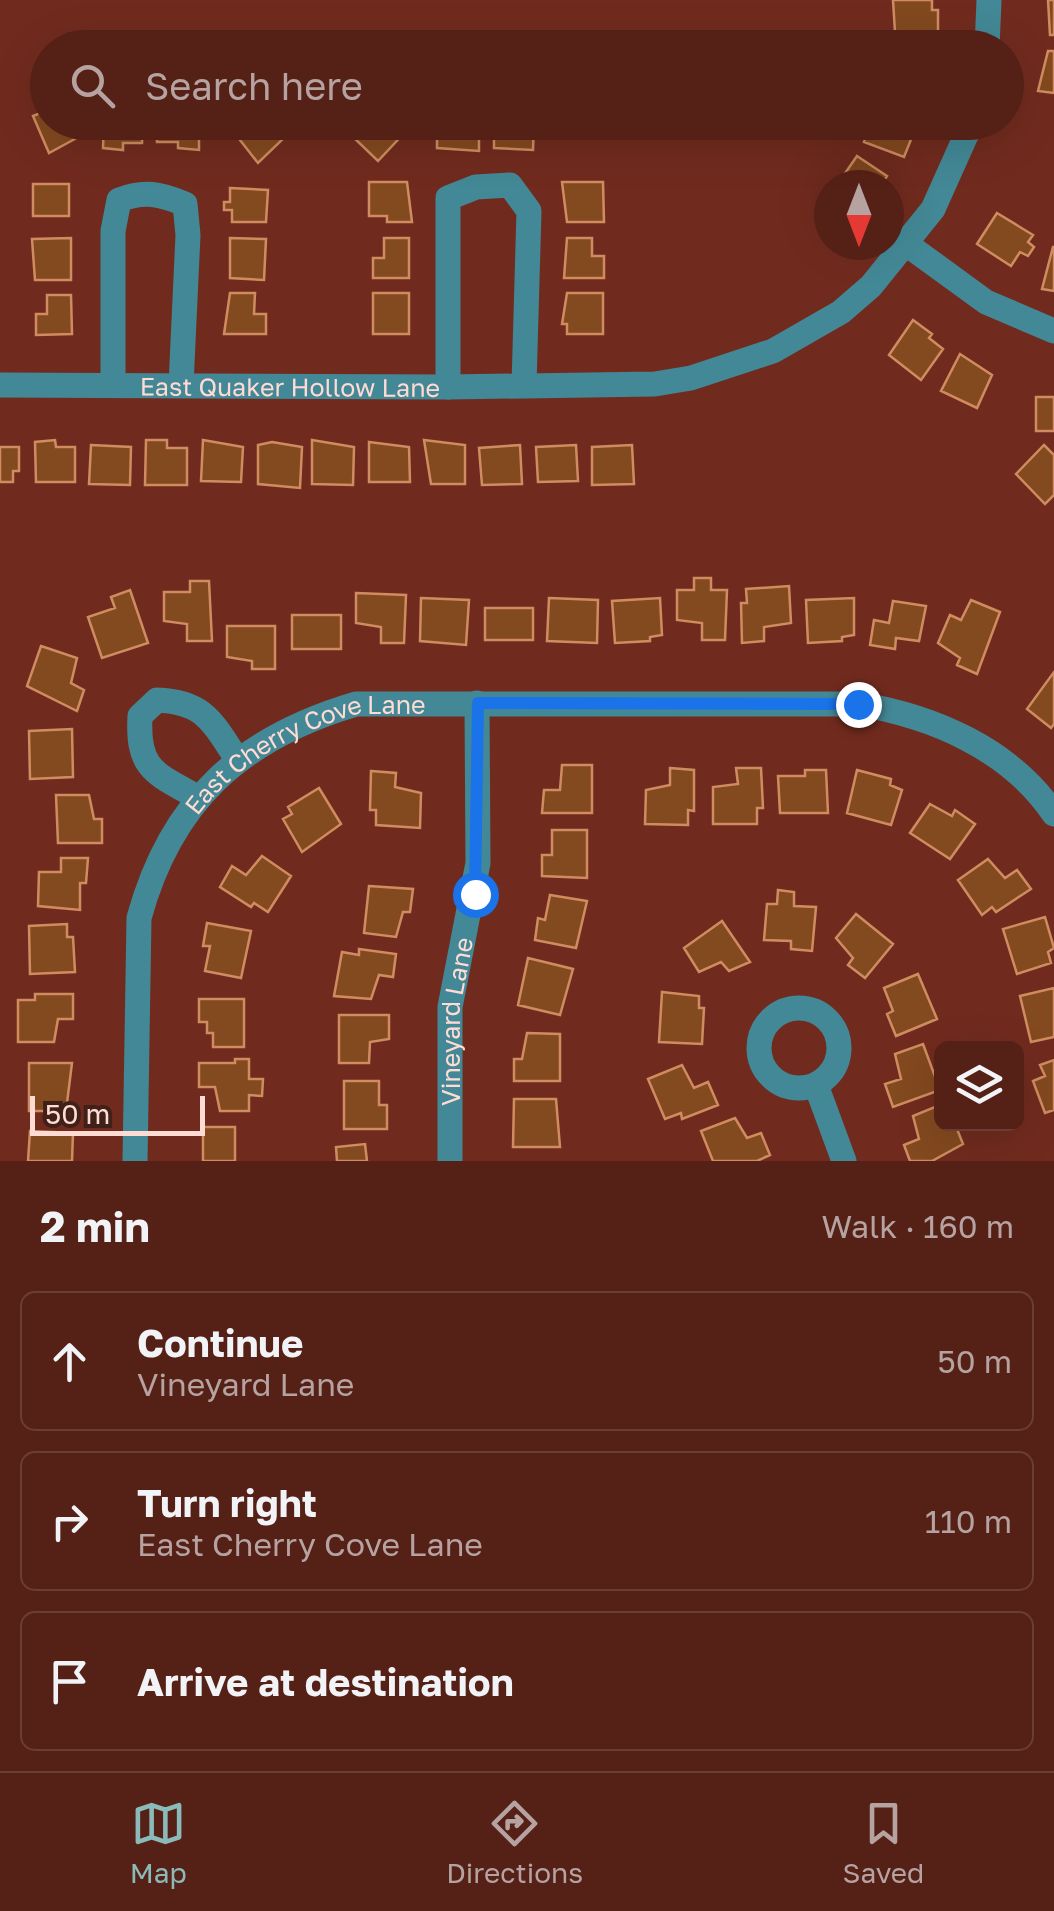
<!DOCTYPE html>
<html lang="en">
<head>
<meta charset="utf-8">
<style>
  :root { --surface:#552016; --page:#5b281f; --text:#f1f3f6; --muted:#b6a3a1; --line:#6b3e35; --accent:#8bbbb9 }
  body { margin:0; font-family:"Golos Text",sans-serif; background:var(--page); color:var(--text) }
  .controls { position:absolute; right:30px; bottom:30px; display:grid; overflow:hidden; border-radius:15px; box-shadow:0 10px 40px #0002 }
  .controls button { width:90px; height:90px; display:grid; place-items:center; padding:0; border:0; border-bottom:2px solid var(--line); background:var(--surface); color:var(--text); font:50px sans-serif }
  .compass { position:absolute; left:814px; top:170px; width:90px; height:90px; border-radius:50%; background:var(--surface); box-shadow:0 10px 40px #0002; rotate:180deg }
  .scale { position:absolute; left:30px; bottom:25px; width:175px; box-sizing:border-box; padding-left:10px; border:5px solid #fedbd3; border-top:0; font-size:28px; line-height:35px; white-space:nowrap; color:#fedbd3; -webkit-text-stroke:8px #40211a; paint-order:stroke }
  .stop { position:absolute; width:30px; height:30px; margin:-22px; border:8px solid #1a73e8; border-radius:50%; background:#fff }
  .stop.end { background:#1a73e8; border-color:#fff; box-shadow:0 2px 10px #0008 }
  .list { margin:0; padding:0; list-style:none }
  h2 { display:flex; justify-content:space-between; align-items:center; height:130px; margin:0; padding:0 40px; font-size:42px }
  h2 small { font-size:32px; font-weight:400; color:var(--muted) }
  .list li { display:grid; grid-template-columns:65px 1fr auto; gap:30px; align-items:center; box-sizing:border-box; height:140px; margin:0 20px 20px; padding:0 20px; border:2px solid var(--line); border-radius:15px }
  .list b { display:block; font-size:38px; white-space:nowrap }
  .list p { margin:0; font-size:32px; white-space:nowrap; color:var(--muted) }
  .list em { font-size:32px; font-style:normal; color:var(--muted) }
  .icon { flex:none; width:55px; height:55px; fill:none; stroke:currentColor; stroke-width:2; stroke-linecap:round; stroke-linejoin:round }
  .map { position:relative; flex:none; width:1054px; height:1161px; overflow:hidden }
  .search { position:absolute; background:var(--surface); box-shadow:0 10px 40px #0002; left:30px; right:30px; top:30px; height:110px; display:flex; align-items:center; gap:25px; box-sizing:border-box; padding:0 35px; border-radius:55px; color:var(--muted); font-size:38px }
  .sheet { height:610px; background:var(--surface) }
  nav { display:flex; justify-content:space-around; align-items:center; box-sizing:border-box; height:140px; border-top:2px solid var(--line); background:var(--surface); font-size:28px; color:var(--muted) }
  nav a { display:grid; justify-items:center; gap:5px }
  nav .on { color:var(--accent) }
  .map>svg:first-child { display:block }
  .building { fill:#83491f; stroke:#d08c60; stroke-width:2.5 }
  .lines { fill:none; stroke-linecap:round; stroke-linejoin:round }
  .minor { stroke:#438896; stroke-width:25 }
  .route { stroke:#1a73e8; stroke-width:12 }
  .labels { text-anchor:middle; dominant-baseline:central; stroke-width:8; stroke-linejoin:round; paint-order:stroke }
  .street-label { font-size:25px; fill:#fedbd3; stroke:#40211a }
</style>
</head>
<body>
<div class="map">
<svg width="1054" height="1161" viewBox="0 0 1054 1161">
  <rect width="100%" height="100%" fill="#712b1e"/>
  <path class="building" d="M893 0H932V10H938V31L895 32Z
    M1048 0H1054V35H1050Z
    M1048 51H1054V93L1038 91Z
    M48 110V122H80L84 134 49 153 33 116Z
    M104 122H143L142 143H123V150L103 148Z
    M157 122H199V150L178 148V142H157Z
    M242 122H274L286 136 258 163 233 131Z
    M365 122 375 128 380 122H397L406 131 378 161 352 136Z
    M437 122 479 126V151L437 148Z
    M514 122H534L533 150 494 148V124Z
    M871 122H911L906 136 912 137 904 157 864 142Z
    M857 156 887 176 881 185H837Z
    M369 182H407L412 222H387V216H369Z
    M562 182H603L604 222H567Z
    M33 184H69V216H33Z
    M230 188 268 190 266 222H232V210H224V202H230Z
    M997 213 1033 235 1028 242 1034 247 1028 256 1020 252 1011 266 977 244Z
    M71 238V280H35L32 239Z
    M230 238 266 239 264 280 230 278Z
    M384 238H409V278H373V258H384Z
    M567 238H592V256H604V278H564Z
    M1053 247H1054V291L1042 289Z
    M230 293H255L254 314H266V334H224Z
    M373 293H409V334H373Z
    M567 293H603V334H567V324H562Z
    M47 295H71L72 334 36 335V314H47Z
    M913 320 932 334 929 338 943 349 921 380 889 355Z
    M960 354 992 375 977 408 941 391Z
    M1036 397H1054V431H1036Z
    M55 440 56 447H75V482H36L35 442Z
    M146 440H167V448H187V485H145Z
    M203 440 243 447 241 482 201 481Z
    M312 440 354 447 353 485 312 484Z
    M424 440 465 445V484H431Z
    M272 442 302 447 300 488 258 484V445Z
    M369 442 409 447 410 482H369Z
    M91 445 131 447 130 485 89 484Z
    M520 445 522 484 482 485 479 448Z
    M576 445 578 481 538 482 536 447Z
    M632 445 634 484 592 485V447Z
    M1044 445 1054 455V495L1045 504 1016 474Z
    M0 447H19V471H13V482H0Z
    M694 578H711V590H727L725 640H702V623L677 620V590H694Z
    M190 581H209L212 641H187V624L164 621V592H190Z
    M789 586 791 623 764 627V641L742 643 741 603H747L746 589Z
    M130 590 148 643 102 658 88 617 115 608 111 597Z
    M356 593 406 595 404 643H381V627L356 623Z
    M421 598 469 600 466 645 420 641Z
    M549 598 598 600 597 643 547 641Z
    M660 598 662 635 650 637V641L615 643 612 601Z
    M854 598V635L842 637V641L808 643 806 600Z
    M971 600 1000 612 977 674 957 665 960 658 938 643 950 615 961 620Z
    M893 601 926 606 919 641 896 638 895 649 870 645 874 620 889 623Z
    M485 608H533V640H485Z
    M292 615H341V649H292Z
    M227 626H275V669H252V661L227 657Z
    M41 646 77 658 71 683 84 690 77 711 27 686Z
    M1054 672V724L1051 728 1027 709Z
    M72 729 73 777 30 779 29 731Z
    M562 765H592V813H542L544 790H560Z
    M670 768 694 770V811L688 810V825L645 824 646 790 670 785Z
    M736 768H761L763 808H757V824H713V787L738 784Z
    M805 770H826L828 813H780L778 776H805Z
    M857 770 891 779 890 785 902 790 891 825 847 813Z
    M371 771 396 773 395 787 421 793 420 828 376 825V810H370Z
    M319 788 341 824 302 852 283 819 292 814 288 807Z
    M56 795H89L94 819H102V843H58Z
    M930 804 952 816 955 810 975 824 950 859 910 833Z
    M552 830H587V878L542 876V855H552Z
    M262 856 291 876 268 912 254 903 251 907 220 887 232 866 246 875Z
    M61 858H88L86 883H80V910L38 906 39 872H61Z
    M988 859 1005 878 1017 870 1031 889 996 912 992 907 982 915 958 880Z
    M369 886 413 889 410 912H403L396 937 364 933Z
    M778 890 794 892V906L816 907 812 951 791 949V941L764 940 767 904H777Z
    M550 895 587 901 576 948 535 940 538 918 545 920Z
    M856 914 893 944 865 978 848 965 853 958 836 938Z
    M1045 917 1054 948 1048 952 1051 963 1017 974 1003 929Z
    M722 921 750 962 729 971 721 962 699 972 684 948Z
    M207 923 251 931 241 978 205 971 210 946H203Z
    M67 924V937H73L75 972 30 974 29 926Z
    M359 949 396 954 393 977 379 975 371 999 334 996 342 952 359 955Z
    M528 958 573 969 560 1015 518 1005Z
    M918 974 937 1019 896 1036 887 1014 893 1011 884 988Z
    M1054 988V1037L1031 1042 1020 996Z
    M662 992 699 996V1008H704L702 1044 659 1042Z
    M35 994H73V1019H58L54 1042H18V1000H35Z
    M199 999H244V1047H213V1033H207V1022H199Z
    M339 1015H389V1039L370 1042 369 1063H339Z
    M527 1033 560 1034V1081H514V1059H522Z
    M923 1044 940 1090 893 1107 885 1084 901 1079 895 1054Z
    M235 1059H249V1079H263L262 1096 249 1095V1111H220L215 1087H199V1063H235Z
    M1054 1060V1110L1045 1113 1033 1081 1045 1076 1040 1065Z
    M29 1063H72L66 1111H29Z
    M682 1065 694 1088 708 1082 718 1105 682 1119 681 1113 665 1119 648 1079Z
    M344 1081H379V1105H387V1129H344Z
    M514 1099H556L560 1147H513Z
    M942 1104V1124H955L963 1144 932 1161H910L904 1145 919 1139 913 1116Z
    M735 1118 747 1138 761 1133 770 1155 757 1161H713L701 1131Z
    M203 1127H235V1161H203Z
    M30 1131 73 1133 72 1161H28Z
    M365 1144 367 1161H337L336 1147Z"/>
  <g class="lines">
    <g class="minor">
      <path d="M987 48 989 0"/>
      <path d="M905 243 986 302 1054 331"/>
      <path id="s1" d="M0 385 448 387 655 384 691 378 773 351 841 312 871 286 933 209 972 122"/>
      <path d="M113 385V231L119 200C144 190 161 194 185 204L188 235 181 385"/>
      <path d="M448 387V198L476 187 510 185 529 211 524 385"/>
      <path d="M197 797C155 773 137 770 140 716L157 700C205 702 212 722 237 759"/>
      <circle cx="799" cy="1048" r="40"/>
      <path d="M816 1085 844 1161"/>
      <path id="s2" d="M135 1161 139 918C171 801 241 738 356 704H858C933 716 1010 749 1054 814"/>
      <path id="s3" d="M450 1161V1007L478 863 477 703"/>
    </g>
  </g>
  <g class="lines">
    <path class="route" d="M475 894 478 703 858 704"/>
  </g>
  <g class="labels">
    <g class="street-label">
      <text stroke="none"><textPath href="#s1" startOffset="290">East Quaker Hollow Lane</textPath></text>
      <text stroke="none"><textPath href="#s2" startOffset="498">East Cherry Cove Lane</textPath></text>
      <text stroke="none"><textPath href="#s3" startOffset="140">Vineyard Lane</textPath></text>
    </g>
  </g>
</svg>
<div class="controls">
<button><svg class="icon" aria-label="layers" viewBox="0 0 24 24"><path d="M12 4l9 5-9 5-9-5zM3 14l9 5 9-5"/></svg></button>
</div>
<svg class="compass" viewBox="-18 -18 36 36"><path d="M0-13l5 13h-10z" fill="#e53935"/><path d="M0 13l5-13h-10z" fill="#b6a3a1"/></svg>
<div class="scale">50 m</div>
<div class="stop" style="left:475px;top:894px"></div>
<div class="stop end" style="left:858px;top:704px"></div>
<div class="search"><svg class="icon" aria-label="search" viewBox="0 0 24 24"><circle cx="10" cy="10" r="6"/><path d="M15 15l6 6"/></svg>Search here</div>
</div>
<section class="sheet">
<h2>2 min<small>Walk · 160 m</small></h2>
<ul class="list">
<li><svg class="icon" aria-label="ahead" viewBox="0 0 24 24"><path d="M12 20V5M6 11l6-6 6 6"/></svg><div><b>Continue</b><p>Vineyard Lane</p></div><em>50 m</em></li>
<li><svg class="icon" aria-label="right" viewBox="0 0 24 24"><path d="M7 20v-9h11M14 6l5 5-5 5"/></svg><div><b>Turn right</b><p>East Cherry Cove Lane</p></div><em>110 m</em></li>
<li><svg class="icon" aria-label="arrive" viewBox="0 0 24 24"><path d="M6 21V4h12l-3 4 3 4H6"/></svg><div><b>Arrive at destination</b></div></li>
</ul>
</section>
<nav>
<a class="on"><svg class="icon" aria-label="map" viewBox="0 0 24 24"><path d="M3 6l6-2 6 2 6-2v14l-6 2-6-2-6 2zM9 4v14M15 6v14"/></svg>Map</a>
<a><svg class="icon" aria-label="directions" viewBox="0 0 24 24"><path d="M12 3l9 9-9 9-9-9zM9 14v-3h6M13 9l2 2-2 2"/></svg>Directions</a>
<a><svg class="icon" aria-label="saved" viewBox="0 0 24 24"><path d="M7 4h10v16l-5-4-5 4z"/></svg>Saved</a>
</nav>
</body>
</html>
